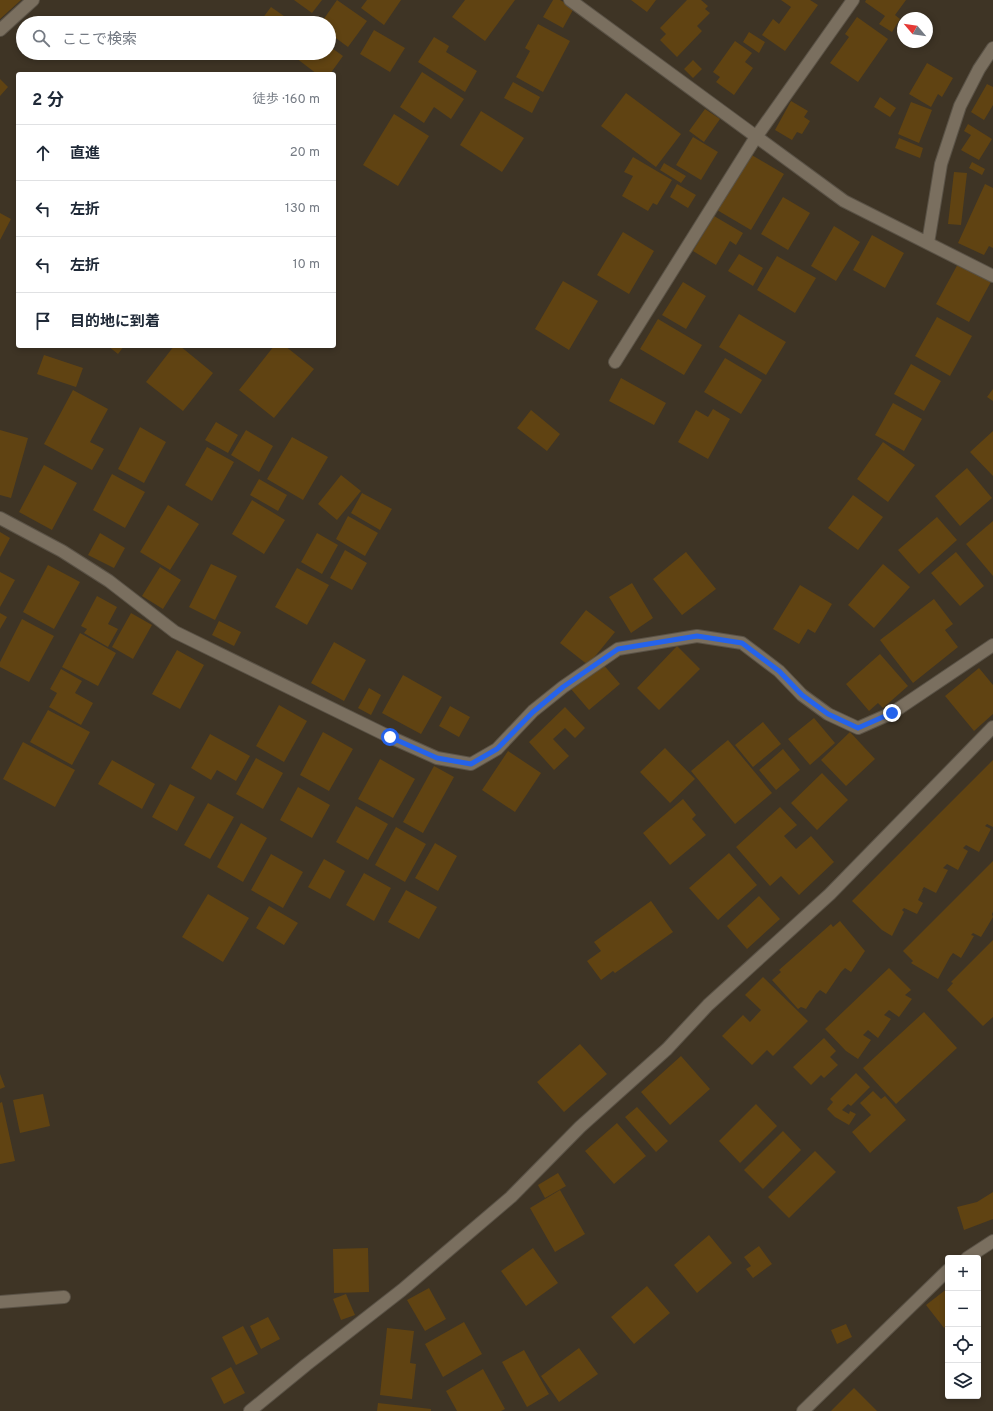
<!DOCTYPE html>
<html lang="ja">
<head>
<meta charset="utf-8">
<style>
  :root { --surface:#fff; --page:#f6f6f7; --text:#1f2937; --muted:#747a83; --line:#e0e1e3 }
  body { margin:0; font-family:Overpass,"Noto Sans JP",sans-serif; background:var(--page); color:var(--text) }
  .controls { position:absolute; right:12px; bottom:12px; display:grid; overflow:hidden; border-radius:4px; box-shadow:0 2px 6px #0003 }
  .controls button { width:36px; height:36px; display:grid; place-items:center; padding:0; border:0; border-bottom:1px solid var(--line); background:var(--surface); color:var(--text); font:20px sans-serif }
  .compass { position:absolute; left:897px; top:12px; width:36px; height:36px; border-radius:50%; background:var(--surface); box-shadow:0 2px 6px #0003; rotate:299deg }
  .stop { position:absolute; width:12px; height:12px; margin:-9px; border:3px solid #2563eb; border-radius:50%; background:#fff }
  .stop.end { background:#2563eb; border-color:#fff; box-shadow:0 1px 4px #0008 }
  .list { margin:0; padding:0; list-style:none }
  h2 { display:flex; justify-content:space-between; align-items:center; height:52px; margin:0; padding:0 16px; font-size:17px }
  h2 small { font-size:13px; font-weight:400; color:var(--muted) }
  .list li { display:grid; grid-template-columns:26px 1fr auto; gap:12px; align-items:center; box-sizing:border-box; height:56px; padding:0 16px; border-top:1px solid var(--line) }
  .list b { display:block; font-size:15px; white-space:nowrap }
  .list em { font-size:13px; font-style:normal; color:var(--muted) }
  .icon { flex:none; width:22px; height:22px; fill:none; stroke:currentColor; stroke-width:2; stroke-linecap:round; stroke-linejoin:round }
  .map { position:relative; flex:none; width:993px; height:1411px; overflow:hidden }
  .search { position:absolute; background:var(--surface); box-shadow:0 2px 6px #0003; left:16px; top:16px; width:320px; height:44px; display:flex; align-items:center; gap:10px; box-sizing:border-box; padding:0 14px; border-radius:22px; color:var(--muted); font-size:15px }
  .panel { position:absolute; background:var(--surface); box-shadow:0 2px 6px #0003; left:16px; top:72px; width:320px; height:276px; border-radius:4px }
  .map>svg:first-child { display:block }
  .building { fill:#604312 }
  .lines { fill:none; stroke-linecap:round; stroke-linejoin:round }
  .minor-casing { stroke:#5a5246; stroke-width:14 }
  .minor { stroke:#7a6f5f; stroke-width:12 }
  .route { stroke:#2563eb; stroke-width:5 }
</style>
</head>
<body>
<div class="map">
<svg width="993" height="1411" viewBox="0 0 993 1411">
  <rect width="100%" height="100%" fill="#3e3425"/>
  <path class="building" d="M0 0H21L0 19Z
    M294 0H322L312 13Z
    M337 0 367 21 348 47 329 33V23H321Z
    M367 0H401L384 25 361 8Z
    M465 0H515L485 41 452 17Z
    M553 0H560L574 8 563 28 543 17Z
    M631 0H656L647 12Z
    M687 0H701L708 6 705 9 710 13 697 26 702 31 677 57 660 40 666 34 660 28Z
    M781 0H810L818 5 785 51 762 35 773 19 779 24 791 7Z
    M866 0H906L895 15 900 19 892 32 879 24 885 16 865 2Z
    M271 7 294 23H259Z
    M857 17 888 39 858 82 830 63 849 37 845 34Z
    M538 24 570 41 543 92 516 77 530 51 525 48Z
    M374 30 405 48 390 72 360 54Z
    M749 32 765 42 759 53 743 42Z
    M434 37 449 46 446 52 477 71 465 92 418 62Z
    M735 41 752 53 745 62 753 68 734 95 716 82 720 77 713 72Z
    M329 46 343 56 330 74H317L296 58 300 53H329Z
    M693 60 702 69 693 78 684 69Z
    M927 63 953 78 942 97 938 94 931 107 909 94Z
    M422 72 464 99 451 119 434 107 424 123 400 107Z
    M0 79 8 87 0 96Z
    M513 82 540 97 532 113 504 98Z
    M987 84 993 87V105L984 120 971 112Z
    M626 93 681 134 656 167 601 126Z
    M880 97 896 108 890 117 874 107Z
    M791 101 808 111 804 117 810 121 802 134 797 132 792 140 775 130Z
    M911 102 932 110 919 143 898 134Z
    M705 109 720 119 704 142 689 131Z
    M481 111 524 138 502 172 460 145Z
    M394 114 429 136 398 186 363 165Z
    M968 124 992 139 979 160 961 150 971 135 964 131Z
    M693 137 718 152 701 180 676 165Z
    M899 138 923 148 920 158 895 148Z
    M750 154 784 174 751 230 717 210Z
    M633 157 672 180 657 205 653 203 648 211 622 196 633 176 624 172Z
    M972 162 985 169 982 175 969 168Z
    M664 163 686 176 681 183 660 170Z
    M954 172 967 173 961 225 948 224Z
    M677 184 696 195 688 208 670 197Z
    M985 184 993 188V248L989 246 984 255 958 243Z
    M783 197 810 213 788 250 761 234Z
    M0 213 11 219 0 240Z
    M714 216 743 233 736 245 730 241 716 265 693 251Z
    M834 226 860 242 836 281 811 266Z
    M623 232 654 251 629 294 597 275Z
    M872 235 904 253 885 288 853 270Z
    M739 254 763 268 753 286 728 271Z
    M777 256 816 278 795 313 757 290Z
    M959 262 992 280 969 322 936 304Z
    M563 281 598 301 569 350 535 329Z
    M683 282 706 296 686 329 662 315Z
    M739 314 786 342 766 375 719 347Z
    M937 317 972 336 950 376 915 356Z
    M658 319 702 345 684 375 640 349Z
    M108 346H124L118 354Z
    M174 346H180L213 373 183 411 146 382Z
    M274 346H285L314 369 274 418 239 390Z
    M44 355 83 368 76 387 37 374Z
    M725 358 762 380 741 414 704 392Z
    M911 364 941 381 924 411 894 394Z
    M621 378 666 403 654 425 609 401Z
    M993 389V401L987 397Z
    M73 390 108 409 90 442 104 449 92 470 44 444Z
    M893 403 922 419 904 451 875 435Z
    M713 409 730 419 708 459 678 442 696 410 708 417Z
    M531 410 560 434 547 451 517 428Z
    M216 422 238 435 228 453 205 440Z
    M140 427 166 442 144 483 118 469Z
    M0 430 28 438 11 498 0 495Z
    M246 430 273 446 259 472 231 455Z
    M993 431V476L970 452Z
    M292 437 328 457 303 500 267 479Z
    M883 442 915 465 888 502 857 479Z
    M207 447 234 462 212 501 185 485Z
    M44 465 77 483 52 530 19 512Z
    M967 468 992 498 960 526 935 496Z
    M112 474 145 492 125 528 93 510Z
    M341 475 361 491 337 520 318 504Z
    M259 479 287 495 278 511 250 495Z
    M362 493 392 509 380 530 351 513Z
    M853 495 883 517 858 550 828 528Z
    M252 500 285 520 264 554 232 534Z
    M168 505 199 524 170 570 140 552Z
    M348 516 378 533 365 556 336 539Z
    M937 517 957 540 919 574 898 550Z
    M993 521V576L966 544Z
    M0 532 10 538 0 557Z
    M100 533 125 548 114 568 88 555Z
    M317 533 338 545 322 574 301 562Z
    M345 550 367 563 352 590 330 578Z
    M686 552 716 589 682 615 653 579Z
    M956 552 984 586 960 606 931 573Z
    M211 564 237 576 215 620 189 607Z
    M883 564 910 587 874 628 848 605Z
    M48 565 80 582 54 629 23 612Z
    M160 567 181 580 163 609 142 596Z
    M297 568 329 585 307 625 275 607Z
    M0 572 15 580 0 607Z
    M632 583 653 618 631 633 609 597Z
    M800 585 832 604 815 633 808 629 799 644 773 629Z
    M97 596 117 607 108 624 118 629 108 647 84 633 87 629 81 626Z
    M934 599 953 624 945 630 958 647 913 683 880 640Z
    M586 610 615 632 588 665 560 643Z
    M0 613 7 617 0 629Z
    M131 613 152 625 133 659 112 647Z
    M22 619 54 636 29 682 0 667V662Z
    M219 621 241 632 234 646 212 635Z
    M80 633 116 653 98 686 62 667Z
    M334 642 366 660 344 701 311 683Z
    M677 646 700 669 659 710 637 688Z
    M177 650 204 665 180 709 152 694Z
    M880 654 908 686 883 708 878 703 869 711 846 684Z
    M602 663 620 684 589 710 571 689Z
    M979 668 993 685V714L974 731 945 696Z
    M61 669 82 681 75 693 93 703 81 725 49 707 57 693 50 689Z
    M403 675 442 697 421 734 382 713Z
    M369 688 381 695 371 715 358 708Z
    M279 705 307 721 284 762 256 746Z
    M450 706 470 717 459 737 439 726Z
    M565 707 585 728 575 738 565 728 553 739 569 756 554 770 529 742Z
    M48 710 90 732 72 765 30 742Z
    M814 718 835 743 810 765 788 739Z
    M763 722 781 744 753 767 735 745Z
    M323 732 353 749 329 791 300 775Z
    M850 732 875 759 846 786 821 760Z
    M210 734 250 756 236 781 217 770 211 780 191 768Z
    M728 740 772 793 735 824 691 771Z
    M23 742 75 770 55 807 3 779Z
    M665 748 695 779 670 803 640 772Z
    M783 749 800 770 776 790 759 770Z
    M508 751 541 773 515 812 482 790Z
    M256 758 283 773 263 809 236 794Z
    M380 759 415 779 393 818 358 799Z
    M112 760 155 784 142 809 98 784Z
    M993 760V827L987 824 985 826 991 829 979 852 966 845 963 848 968 851 958 870 947 864 943 868 948 870 936 893 924 887 922 890H923L918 900 923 903 917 914 904 908 902 910 904 912 892 936 882 930 852 901Z
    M434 766 454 777 423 833 403 822Z
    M822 773 848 800 817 830 791 803Z
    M170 784 195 797 177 831 152 817Z
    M298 787 330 805 312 838 280 820Z
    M683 799 696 815 692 819 706 835 670 865 643 833Z
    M208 803 234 817 210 859 184 845Z
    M356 806 388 824 368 860 336 842Z
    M780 807 797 825 784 836 796 849 811 836 834 862 799 895 781 876 770 886 736 847Z
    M241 823 267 838 243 882 217 867Z
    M396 827 426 844 405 882 375 865Z
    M435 843 457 856 438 891 415 878Z
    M729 853 757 885 718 920 689 888Z
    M271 854 303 872 283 908 251 890Z
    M324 859 345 871 330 899 308 887Z
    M993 861V912L992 914 993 917 981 937 973 933 971 935 974 936 961 958 953 953 950 957 938 979 911 963 913 961 903 951Z
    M364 873 391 888 374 921 346 905Z
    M406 890 437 907 419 939 388 922Z
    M208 894 249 918 223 962 182 937Z
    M759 896 780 919 747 949 727 926Z
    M651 901 673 932 615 973 613 971 601 980 587 961 601 951 594 942Z
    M269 906 298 923 284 945 256 928Z
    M840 921 865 951 851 972 845 968 841 972 826 994 820 990 816 994 806 1009 801 1007 798 1009 772 980 781 972 779 970 831 924 833 927Z
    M993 940V1017L983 1026 947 990 953 983 951 982Z
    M889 968 911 990 905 995 912 999 899 1017 889 1010 884 1015 891 1019 878 1038 868 1030 863 1035 871 1040 858 1059 846 1051 825 1029Z
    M763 977 808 1021 773 1056 767 1050 752 1065 722 1036 743 1015 750 1022 761 1010 745 995Z
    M924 1012 957 1048 896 1104 863 1068Z
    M824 1038 836 1051 830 1057 838 1065 824 1078 821 1075 811 1085 793 1067Z
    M580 1044 607 1074 564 1112 537 1082Z
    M681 1056 710 1089 670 1125 641 1092Z
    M856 1073 870 1087 851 1106 848 1104 842 1110 849 1114 850 1111 856 1114 849 1125 835 1117 827 1109 833 1102 830 1099Z
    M0 1074 5 1087 0 1089Z
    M873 1091 881 1099 885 1096 906 1120 870 1153 852 1132 871 1115 860 1103Z
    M43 1094 50 1126 20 1133 13 1100Z
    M2 1102 15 1161 0 1164V1103Z
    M756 1104 777 1126 740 1163 719 1141Z
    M637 1107 668 1141 656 1152 625 1117Z
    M617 1123 646 1156 614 1184 585 1151Z
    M783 1131 801 1150 763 1189 744 1170Z
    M815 1151 836 1172 789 1218 768 1197Z
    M558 1173 566 1186 545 1198 538 1185Z
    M560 1190 585 1234 555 1252 530 1208Z
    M993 1192V1219L964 1230 957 1207 977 1202Z
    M709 1235 732 1263 697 1293 674 1265Z
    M759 1246 772 1264 753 1278 746 1269 751 1266 744 1257Z
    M368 1248 369 1292 334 1293 333 1249Z
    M533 1248 558 1283 526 1306 501 1271Z
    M647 1286 670 1313 634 1344 611 1317Z
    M429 1288 446 1319 425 1331 407 1300Z
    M948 1288V1324L944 1328 926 1305Z
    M346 1294 355 1315 341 1320 333 1299Z
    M268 1317 280 1339 261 1349 250 1326Z
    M464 1322 482 1354 443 1377 425 1344Z
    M846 1324 852 1337 837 1344 831 1330Z
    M243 1326 258 1354 236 1365 222 1337Z
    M387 1328 414 1331 410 1363 416 1364 412 1399 380 1395Z
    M579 1348 598 1374 559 1402 541 1376Z
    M524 1350 549 1394 527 1407 502 1362Z
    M231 1367 245 1393 224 1404 211 1378Z
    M483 1369 505 1409 501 1411H457L446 1391Z
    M854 1388 877 1411H831Z
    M378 1403 431 1409V1411H377Z"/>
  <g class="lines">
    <g class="minor-casing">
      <path id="minor" d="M570 0 844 201 993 276
        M0 30 33 0
        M928 243 941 164 960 106 979 69 993 48
        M615 362 756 137 853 0
        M0 518 62 551 109 581 175 632 390 737 437 758 471 764 497 749 533 711 563 687 618 649 697 636 742 643 779 671 802 695 828 714 858 728 892 713 993 645
        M967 1258 993 1241
        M0 1302 64 1297
        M250 1411 306 1365 402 1290 511 1197 580 1127 667 1049 708 1005 830 894 993 727
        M803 1411 948 1270"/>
    </g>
    <use href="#minor" class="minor"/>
  </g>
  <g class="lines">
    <path class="route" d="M390 737 437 758 471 764 497 749 533 712 563 687 618 649 697 636 742 643 779 671 802 695 828 714 858 728 892 713"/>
  </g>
</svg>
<div class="controls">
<button>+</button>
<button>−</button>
<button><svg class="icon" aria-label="locate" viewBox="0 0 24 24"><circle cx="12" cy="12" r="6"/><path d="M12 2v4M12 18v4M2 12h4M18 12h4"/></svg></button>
<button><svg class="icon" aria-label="layers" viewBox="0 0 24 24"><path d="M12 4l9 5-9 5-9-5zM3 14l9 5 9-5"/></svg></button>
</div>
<svg class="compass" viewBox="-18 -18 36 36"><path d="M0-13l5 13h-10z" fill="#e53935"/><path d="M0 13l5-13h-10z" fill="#747a83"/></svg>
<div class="stop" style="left:390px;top:737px"></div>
<div class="stop end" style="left:892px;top:713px"></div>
<div class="search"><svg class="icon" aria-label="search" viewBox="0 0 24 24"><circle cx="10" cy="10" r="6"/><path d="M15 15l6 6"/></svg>ここで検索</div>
<section class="panel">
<h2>2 分<small>徒歩 · 160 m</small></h2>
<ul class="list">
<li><svg class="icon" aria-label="ahead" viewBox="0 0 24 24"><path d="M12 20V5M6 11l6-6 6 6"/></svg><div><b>直進</b></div><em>20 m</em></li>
<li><svg class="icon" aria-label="left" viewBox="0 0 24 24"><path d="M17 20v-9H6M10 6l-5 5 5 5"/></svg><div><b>左折</b></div><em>130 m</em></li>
<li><svg class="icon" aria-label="left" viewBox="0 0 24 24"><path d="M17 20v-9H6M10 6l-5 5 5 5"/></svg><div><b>左折</b></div><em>10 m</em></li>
<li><svg class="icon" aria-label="arrive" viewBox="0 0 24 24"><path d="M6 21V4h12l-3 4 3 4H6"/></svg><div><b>目的地に到着</b></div></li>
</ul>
</section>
</div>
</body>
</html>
